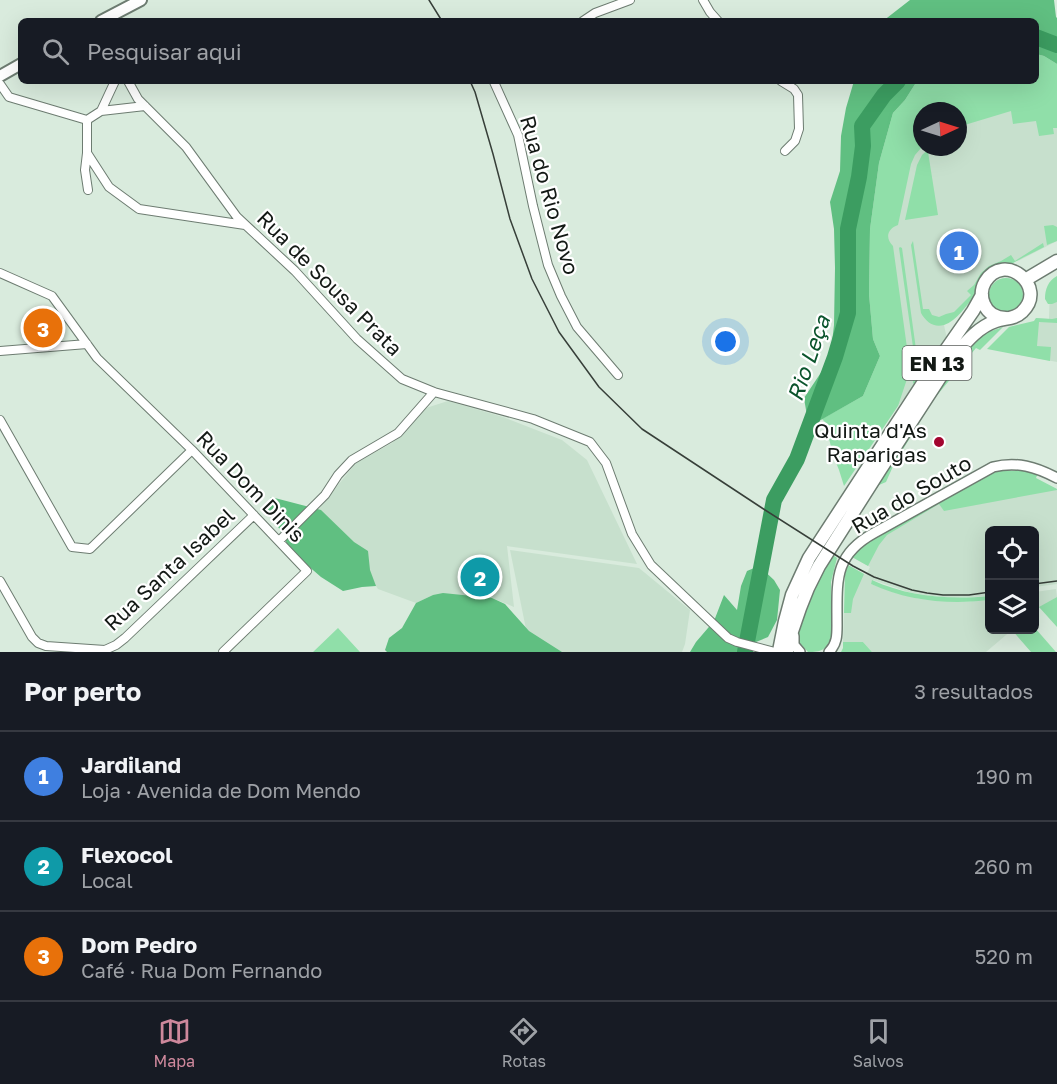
<!DOCTYPE html>
<html lang="pt">
<head>
<meta charset="utf-8">
<style>
  :root { --surface:#171b24; --page:#20242c; --text:#f1f3f6; --muted:#9ea1a6; --line:#363941; --accent:#ce889c }
  body { margin:0; font-family:"Golos Text",sans-serif; background:var(--page); color:var(--text) }
  .controls { position:absolute; right:18px; bottom:18px; display:grid; overflow:hidden; border-radius:9px; box-shadow:0 6px 24px #0002 }
  .controls button { width:54px; height:54px; display:grid; place-items:center; padding:0; border:0; border-bottom:2px solid var(--line); background:var(--surface); color:var(--text); font:30px sans-serif }
  .compass { position:absolute; left:913px; top:102px; width:54px; height:54px; border-radius:50%; background:var(--surface); box-shadow:0 6px 24px #0002; rotate:86deg }
  .you { position:absolute; left:726px; top:342px; width:21px; height:21px; margin:-15px; border:4px solid #fff; border-radius:50%; background:#1a73e8; box-shadow:0 0 0 9px #1a73e833 }
  .badge { display:grid; place-items:center; width:39px; height:39px; border-radius:50%; background:var(--accent); color:#fff; font-size:20px; font-weight:700 }
  .pin { position:absolute; translate:-50% -50%; border:3px solid #fff; box-shadow:0 2px 6px #0006 }
  .list { margin:0; padding:0; list-style:none }
  h2 { display:flex; justify-content:space-between; align-items:center; height:78px; margin:0; padding:0 24px; font-size:26px }
  h2 small { font-size:20px; font-weight:400; color:var(--muted) }
  .list li { display:grid; grid-template-columns:39px 1fr auto; gap:18px; align-items:center; box-sizing:border-box; height:90px; padding:0 24px; border-top:2px solid var(--line) }
  .list b { display:block; font-size:22px; white-space:nowrap }
  .list p { margin:0; font-size:20px; white-space:nowrap; color:var(--muted) }
  .list em { font-size:20px; font-style:normal; color:var(--muted) }
  .icon { flex:none; width:33px; height:33px; fill:none; stroke:currentColor; stroke-width:2; stroke-linecap:round; stroke-linejoin:round }
  .map { position:relative; flex:none; width:1057px; height:652px; overflow:hidden }
  .search { position:absolute; background:var(--surface); box-shadow:0 6px 24px #0002; left:18px; right:18px; top:18px; height:66px; display:flex; align-items:center; gap:15px; box-sizing:border-box; padding:0 21px; border-radius:9px; color:var(--muted); font-size:22px }
  .sheet { height:348px; background:var(--surface) }
  nav { display:flex; justify-content:space-around; align-items:center; box-sizing:border-box; height:84px; border-top:2px solid var(--line); background:var(--surface); font-size:16px; color:var(--muted) }
  nav a { display:grid; justify-items:center; gap:3px }
  nav .on { color:var(--accent) }
  .map>svg:first-child { display:block }
  .built { fill:#c7e0cd }
  .green { fill:#90dfa9 }
  .forest { fill:#60bf81 }
  .lines { fill:none; stroke-linecap:round; stroke-linejoin:round }
  .river { stroke:#3c9d61; stroke-width:16 }
  .minor-casing { stroke:#6d7c71; stroke-width:10 }
  .tertiary-casing { stroke:#6d7c71; stroke-width:12 }
  .secondary-casing { stroke:#6d7c71; stroke-width:14 }
  .primary-casing { stroke:#6d7c71; stroke-width:15 }
  .minor { stroke:#fff; stroke-width:8 }
  .tertiary { stroke:#fff; stroke-width:9 }
  .secondary { stroke:#fff; stroke-width:10 }
  .primary { stroke:#fff; stroke-width:12 }
  .tram { stroke:#373f39; stroke-width:1.5 }
  .poi-dot { fill:#a3052f; stroke:#fff; stroke-width:2 }
  .labels { text-anchor:middle; dominant-baseline:central; stroke-width:4.5; stroke-linejoin:round; paint-order:stroke }
  .shield { fill:#fff; stroke:#5a5e5b; stroke-width:1.5 }
  .shield-label { font-size:20px; font-weight:bold; fill:#131915 }
  .street-label { font-size:21px; fill:#131915; stroke:#fff }
  .poi-label { font-size:21px; fill:#131915; stroke:#fff; text-anchor:end }
  .water-label { font-size:22px; font-style:italic; fill:#0a542c; stroke:#fff }
</style>
</head>
<body>
<div class="map">
<svg width="1057" height="652" viewBox="0 0 1057 652">
  <rect width="100%" height="100%" fill="#d9ebdd"/>
  <path class="built" d="M1057 108V241L1020 260 997 266 964 309 955 318 944 325 947 339 916 385 898 406 892 365 885 213 922 132V147H958V120L978 113Z
    M1057 283V362L1020 355 1036 318 1049 319 1050 288Z
    M448 401 503 417 562 440 587 460 637 564 507 546 514 607 492 598 433 595 416 603 378 589 376 586 291 543 356 463 392 443 426 408Z
    M1003 470 1020 472 1057 489V584L1035 587 1034 530H990L989 596 953 598 932 596 908 592 873 580 871 584 896 593 920 599 970 602 989 600 990 630H1012L986 652H872L863 642H843L846 569 848 565 866 575 870 567 852 557 858 549 995 472Z
    M510 550 639 568 690 610 685 644 682 652H554L527 634Z
    M1056 589 1057 597 1035 611V592Z"/>
  <path class="green" d="M1036 54 1044 56 1057 64V128H1053L1054 134 1039 136 1036 121 1013 124 1011 111 958 127V111H922V147L915 155 911 164 898 225C887 229 885 238 893 246L908 355 907 379 898 406 844 486 839 470 833 455 825 422 822 419 863 396 880 356 873 339 869 294 870 229 879 163 893 113 905 100 917 81H1036Z
    M958 140 960 148 928 152 938 215 905 220 917 165 922 155 931 147H958Z
    M1053 225 1057 227V241L1047 245 1044 226Z
    M913 241 923 309H929L932 315 939 317 946 314 954 312 971 295 967 291 974 285 981 273 989 266 1001 261 1011 255 1015 261 1043 243 1044 247C1033 253 1021 258 1010 265 1000 272 983 286 975 296 966 305 957 321 944 325 934 328 926 322 921 313L911 245Z
    M900 247 902 248 920 378 915 385 913 383 915 361 899 248Z
    M1057 276V302L1052 304H1048L1045 299C1045 289 1048 281 1057 276Z
    M989 295a17 17 0 1 1 34 0a17 17 0 1 1-34 0Z
    M1036 318 1052 319 1057 318V323L1039 322 1037 346 1051 347 1050 361 987 349 1009 327 1034 321Z
    M1003 327 980 350 976 348 934 399H933L955 364 973 341H976L988 332Z
    M926 408 927 410 894 464 886 482 879 485 877 488 876 486Z
    M1016 468 1038 473 1036 478 1057 489V490L944 511 939 504 887 535 879 545 868 566 852 557 858 549 871 539 987 475 1003 470 1015 471Z
    M833 555 837 558 831 582V637C827 650 821 652 808 652L798 641C799 611 816 580 833 555Z
    M848 565 864 574 853 599 851 613H844L845 575Z
    M872 580C909 597 950 600 989 596V600C950 605 907 601 871 584Z
    M1057 597V627L1039 607Z
    M338 628 360 652H313Z
    M1035 628 1056 652H1031L1012 630H1034Z
    M843 642H863L872 652H841L843 648Z"/>
  <path class="forest" d="M910 0H1054L1056 17 1057 18V64L1044 56 1036 54V21H883Z
    M854 81H917L905 100 893 113 879 163 870 229 869 294 873 339 880 356 863 396 819 421 807 416 804 398 830 359 834 325 835 268 834 229 830 202 840 171 841 136 846 108Z
    M271 497 321 510 354 542 368 551 370 570 376 586 362 587 343 591 321 577 291 551 275 521 266 508Z
    M759 566 774 580 780 590 777 620 768 637 756 642 752 652H690L696 642 714 621 724 595 737 610 741 586 747 571Z
    M443 593 492 598 505 604 529 631 562 652H387L385 650 389 638 402 628 416 603 433 595Z"/>
  <g class="lines">
    <path class="river" d="M1036 37 1057 45
      M745 652 774 500 797 459 835 357 848 313V229L859 177 863 146 862 126 884 95 898 81"/>
    <g class="minor-casing">
      <path id="minor" d="M703 0 710 12 718 21
        M583 21 595 13 630 0
        M128 81 138 99 186 147 237 217 295 271 357 339 402 379 434 392 533 419 590 442 606 463 632 534 651 565 728 638 737 642 775 652
        M495 81 494 82 518 135 533 206 548 265 561 296 577 327 618 375
        M781 81 794 89 798 95 799 129 795 141 785 151
        M0 84 9 97 87 120V153L109 187 139 209 245 225
        M101 111 115 81
        M87 120 101 111 145 106
        M87 153 85 170 88 190
        M0 273 52 296 97 358 192 450 307 571 223 652
        M0 351 87 344
        M0 420 72 547 90 549 192 450
        M279 541 325 495 338 475 352 460 398 433 434 392
        M0 581 32 637 38 643 46 646 105 650 116 645 125 638 254 515"/>
    </g>
    <g class="tertiary-casing">
      <path id="tertiary" d="M794 636V645L800 652
        M829 652C838 643 837 633 837 621 837 580 834 555 874 533L993 467C1017 461 1036 467 1057 478"/>
    </g>
    <g class="secondary-casing">
      <path id="secondary" d="M101 21 141 0
        M0 76 21 64"/>
    </g>
    <g class="primary-casing">
      <path id="primary" d="M1025 280 1057 261
        M779 651 785 621 792 595 809 558 927 377 973 311 982 295
        M787 652 789 640 800 608 808 588 819 566 880 470 954 356C966 342 978 327 996 321 1005 318 1015 319 1022 312 1049 287 1004 250 985 282 981 289 981 297 984 304 988 314 997 318 1006 318"/>
    </g>
    <use href="#minor" class="minor"/>
    <use href="#tertiary" class="tertiary"/>
    <use href="#secondary" class="secondary"/>
    <use href="#primary" class="primary"/>
    <path class="tram" d="M429 0 442 21
      M470 81 475 92 493 154 510 219 532 279 559 332 599 387 642 429 762 508 853 566 874 577 912 590 927 593 943 595H969L990 592
      M1034 584 1057 581"/>
  </g>
  <circle class="poi-dot" cx="939" cy="442" r="6"/>
  <g class="labels">
    <rect class="shield" x="902.5" y="346" width="69" height="34" rx="4.5"/>
    <g class="shield-label">
      <text x="937" y="363">EN 13</text>
    </g>
    <g class="street-label">
      <text transform="translate(550 195) rotate(74)">Rua do Rio Novo</text>
      <text transform="translate(330 283) rotate(45)">Rua de Sousa Prata</text>
      <text transform="translate(251 486) rotate(46)">Rua Dom Dinis</text>
      <text transform="translate(911 494) rotate(-30)">Rua do Souto</text>
      <text transform="translate(169 569) rotate(-43)">Rua Santa Isabel</text>
    </g>
    <g class="poi-label">
      <text x="927" y="430">Quinta d'As<tspan x="927" dy="24">Raparigas</tspan></text>
    </g>
    <g class="water-label">
      <text transform="translate(808 358) rotate(-71)">Rio Leça</text>
    </g>
  </g>
</svg>
<div class="controls">
<button><svg class="icon" aria-label="locate" viewBox="0 0 24 24"><circle cx="12" cy="12" r="6"/><path d="M12 2v4M12 18v4M2 12h4M18 12h4"/></svg></button>
<button><svg class="icon" aria-label="layers" viewBox="0 0 24 24"><path d="M12 4l9 5-9 5-9-5zM3 14l9 5 9-5"/></svg></button>
</div>
<svg class="compass" viewBox="-18 -18 36 36"><path d="M0-13l5 13h-10z" fill="#e53935"/><path d="M0 13l5-13h-10z" fill="#9ea1a6"/></svg>
<div class="you"></div>
<div class="pin badge" style="left:959px;top:251px;background:#3f7fe0">1</div>
<div class="pin badge" style="left:480px;top:577px;background:#0f9aa8">2</div>
<div class="pin badge" style="left:43px;top:328px;background:#e8710a">3</div>
<div class="search"><svg class="icon" aria-label="search" viewBox="0 0 24 24"><circle cx="10" cy="10" r="6"/><path d="M15 15l6 6"/></svg>Pesquisar aqui</div>
</div>
<section class="sheet">
<h2>Por perto<small>3 resultados</small></h2>
<ul class="list">
<li><span class="badge" style="background:#3f7fe0">1</span><div><b>Jardiland</b><p>Loja · Avenida de Dom Mendo</p></div><em>190 m</em></li>
<li><span class="badge" style="background:#0f9aa8">2</span><div><b>Flexocol</b><p>Local</p></div><em>260 m</em></li>
<li><span class="badge" style="background:#e8710a">3</span><div><b>Dom Pedro</b><p>Café · Rua Dom Fernando</p></div><em>520 m</em></li>
</ul>
</section>
<nav>
<a class="on"><svg class="icon" aria-label="map" viewBox="0 0 24 24"><path d="M3 6l6-2 6 2 6-2v14l-6 2-6-2-6 2zM9 4v14M15 6v14"/></svg>Mapa</a>
<a><svg class="icon" aria-label="directions" viewBox="0 0 24 24"><path d="M12 3l9 9-9 9-9-9zM9 14v-3h6M13 9l2 2-2 2"/></svg>Rotas</a>
<a><svg class="icon" aria-label="saved" viewBox="0 0 24 24"><path d="M7 4h10v16l-5-4-5 4z"/></svg>Salvos</a>
</nav>
</body>
</html>
